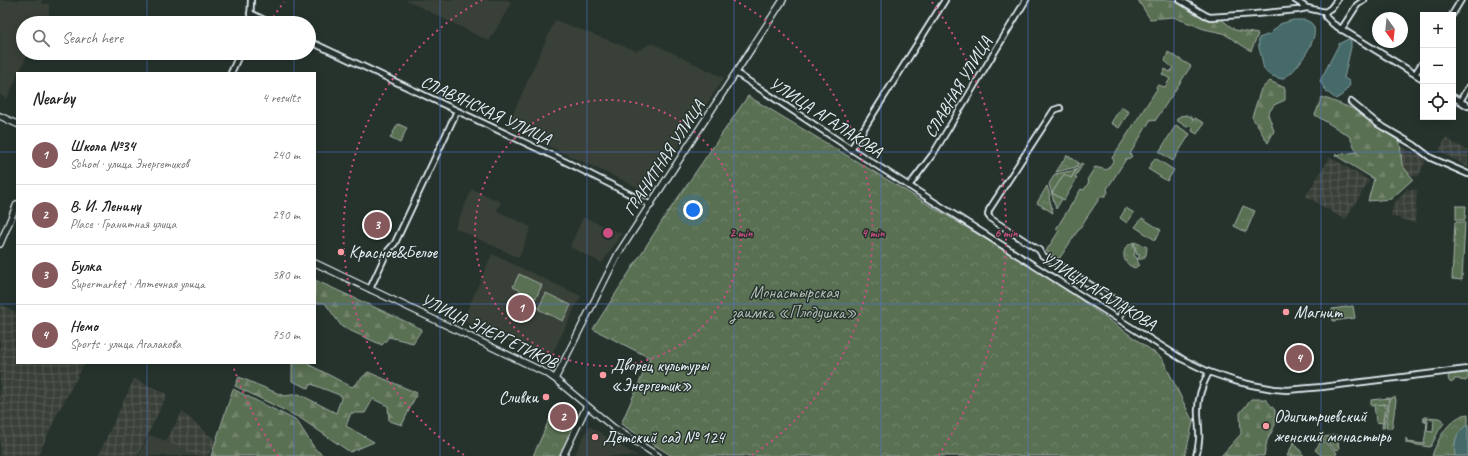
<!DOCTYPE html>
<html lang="en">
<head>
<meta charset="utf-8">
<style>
  :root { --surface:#fff; --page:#f2f2f2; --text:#222; --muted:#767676; --line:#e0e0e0; --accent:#85585c }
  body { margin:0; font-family:Caveat,sans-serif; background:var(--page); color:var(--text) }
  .controls { position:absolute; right:12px; top:12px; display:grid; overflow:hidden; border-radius:0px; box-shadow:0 2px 10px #0003 }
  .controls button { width:36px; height:36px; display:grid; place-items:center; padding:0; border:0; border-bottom:1px solid var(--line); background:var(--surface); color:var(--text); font:20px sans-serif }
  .compass { position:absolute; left:1372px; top:12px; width:36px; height:36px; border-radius:50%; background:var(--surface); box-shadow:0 2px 10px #0003; rotate:165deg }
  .you { position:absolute; left:693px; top:210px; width:14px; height:14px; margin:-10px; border:3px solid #fff; border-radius:50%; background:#1a73e8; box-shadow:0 0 0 6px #1a73e833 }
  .badge { display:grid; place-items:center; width:26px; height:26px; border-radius:50%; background:var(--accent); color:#fff; font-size:13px; font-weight:700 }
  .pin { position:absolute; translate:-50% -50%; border:2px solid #fff; box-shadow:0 1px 4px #0006 }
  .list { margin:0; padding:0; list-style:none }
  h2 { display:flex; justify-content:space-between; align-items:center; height:52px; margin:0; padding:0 16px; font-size:17px }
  h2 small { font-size:13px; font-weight:400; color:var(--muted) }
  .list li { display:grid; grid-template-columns:26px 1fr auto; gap:12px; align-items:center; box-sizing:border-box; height:60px; padding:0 16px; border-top:1px solid var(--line) }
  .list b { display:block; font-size:15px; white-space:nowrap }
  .list p { margin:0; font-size:13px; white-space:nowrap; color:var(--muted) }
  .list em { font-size:13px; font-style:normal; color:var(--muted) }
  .icon { flex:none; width:22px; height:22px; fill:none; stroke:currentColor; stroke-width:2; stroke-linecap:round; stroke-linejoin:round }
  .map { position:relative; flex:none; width:1468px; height:456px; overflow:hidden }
  .search { position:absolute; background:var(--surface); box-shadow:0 2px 10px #0003; left:16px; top:16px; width:300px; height:44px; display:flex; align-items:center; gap:10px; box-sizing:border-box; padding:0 14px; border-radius:22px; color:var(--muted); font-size:15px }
  .panel { position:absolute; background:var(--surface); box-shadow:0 2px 10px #0003; left:16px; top:72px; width:300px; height:292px; border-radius:0px }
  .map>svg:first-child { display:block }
  .built { fill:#394037 }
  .industrial { fill:url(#industrial-grid) }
  .grass { fill:#5a6f53; stroke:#a1b0a6 }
  .forest { fill:url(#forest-firs); stroke:#a1b0a6 }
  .park { fill:url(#park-crowns); stroke:#a1b0a6 }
  .water { fill:#456a69; stroke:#86a0a2 }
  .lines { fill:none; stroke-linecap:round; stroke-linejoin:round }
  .minor-casing { stroke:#e8f1f8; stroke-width:8 }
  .tertiary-casing { stroke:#e8f1f8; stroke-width:8 }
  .minor { stroke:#26332d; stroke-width:4.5 }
  .tertiary { stroke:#26332d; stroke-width:5.5 }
  .grid { fill:none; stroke:#5077e0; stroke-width:1; stroke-opacity:0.55 }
  .ring { fill:none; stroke:#cc4e82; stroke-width:2; stroke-dasharray:2 4 }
  .poi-dot { fill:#ff9aa2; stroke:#26332d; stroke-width:1.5 }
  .labels { text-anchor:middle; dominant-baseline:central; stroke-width:3; stroke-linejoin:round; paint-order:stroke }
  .street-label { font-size:17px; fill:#e8f1f8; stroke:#26332d }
  .poi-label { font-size:17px; fill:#e8f1f8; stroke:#26332d; text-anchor:start }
  .park-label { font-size:17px; fill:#afbdb6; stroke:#26332d }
  .centre { fill:#cc4e82; stroke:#26332d; stroke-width:2 }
  .ring-label { font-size:12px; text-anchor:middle; font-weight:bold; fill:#cc4e82; stroke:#26332d; stroke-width:3; stroke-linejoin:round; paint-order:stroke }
</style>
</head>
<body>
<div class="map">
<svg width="1468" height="456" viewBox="0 0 1468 456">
  <defs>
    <pattern id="industrial-grid" width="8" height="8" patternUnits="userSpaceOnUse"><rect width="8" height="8" fill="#394037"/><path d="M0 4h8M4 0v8" fill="none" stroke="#565c55"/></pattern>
    <pattern id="forest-firs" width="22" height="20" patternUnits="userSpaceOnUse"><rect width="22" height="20" fill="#5a6f53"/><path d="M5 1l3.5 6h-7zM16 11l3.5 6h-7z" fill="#72846c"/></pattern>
    <pattern id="park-crowns" width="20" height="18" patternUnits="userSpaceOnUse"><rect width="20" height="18" fill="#5a6f53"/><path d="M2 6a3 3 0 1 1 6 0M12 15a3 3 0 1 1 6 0" fill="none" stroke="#72846c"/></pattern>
  </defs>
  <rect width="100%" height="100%" fill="#26332d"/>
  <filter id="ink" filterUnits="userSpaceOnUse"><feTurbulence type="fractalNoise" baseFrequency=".025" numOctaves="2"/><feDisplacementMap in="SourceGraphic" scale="8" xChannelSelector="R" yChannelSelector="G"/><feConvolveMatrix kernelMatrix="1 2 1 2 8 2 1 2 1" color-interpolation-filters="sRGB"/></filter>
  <g filter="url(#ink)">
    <path class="built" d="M0 0H42V4H49V23H23V53H31L26 58 19 73H17V78L7 99 0 95Z
      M406 0H506L512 2 489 41Z
      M555 20 637 51 652 43 724 78 648 192 507 127Z
      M472 189 501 202 497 211 531 227 519 258 481 240 455 228Z
      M583 217 622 234 602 263 570 247Z
      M492 254 581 296 549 360 463 320Z
      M589 426 624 448 637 456H574Z
      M149 435 166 441 195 456H139Z"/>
    <path class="industrial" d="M1446 138 1468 151V167L1439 151Z
      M1401 147 1427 158 1418 177 1389 168Z
      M1330 157 1369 181 1345 220 1306 196Z
      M1407 189 1417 190 1415 223 1391 216 1393 205Z
      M0 304 17 313V363H85L59 410 38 456H0Z
      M134 379 167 394 138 456H98Z
      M182 412 216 441 208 456H195L166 441Z"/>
    <path class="grass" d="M1168 52 1191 66 1155 121 1151 119 1130 154 1132 156 1130 158 1126 159 1107 189 1108 192 1105 196H1101L1059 259 1046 251 1059 231 1056 229 1081 189 1084 190 1089 182 1087 180 1095 167 1107 170 1114 160 1112 158 1157 89 1156 87 1157 85 1165 87 1170 79 1162 74 1165 69 1170 72 1173 68 1165 61Z
      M1121 107 1129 112 1119 128 1111 123Z
      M398 124 407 128 400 143 390 138Z
      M1176 125 1190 134 1173 161 1159 152Z
      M1155 158 1174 170 1167 181 1148 169Z
      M1081 163 1083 164 1075 177 1077 178 1064 200 1052 193 1064 173 1071 178Z
      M1456 206H1466L1465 220H1456Z
      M1126 208 1134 213 1127 223 1120 218Z
      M1142 218 1161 230 1155 240 1135 227Z
      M519 274 542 285 536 298 513 287Z
      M546 293 571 305 563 321 538 309Z
      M1353 306 1355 318 1333 321 1332 309Z
      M1468 372V378L1466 381 1460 380V379H1454V381L1451 383 1449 381 1448 377 1451 374Z
      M1395 397 1396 400 1392 428H1386L1390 398Z
      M1389 398 1384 428H1382L1385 404 1371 406V400Z
      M1425 417 1440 418 1444 423 1439 430 1431 446 1429 447 1406 443V438L1408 442 1424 444 1427 423 1423 421H1428L1427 431 1433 432 1434 420 1423 419Z
      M1322 440 1337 453 1335 456H1322L1315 450Z"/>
    <path class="forest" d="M1138 0H1173L1193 13 1221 19 1235 30 1258 34 1251 51 1223 33 1204 29 1173 17 1150 19Z
      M1270 81 1285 88V100L1274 105 1268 114 1274 131 1268 143 1252 117 1261 89Z
      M1322 97 1351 108 1400 142 1402 165 1413 179 1391 199 1368 201 1374 179 1335 155 1357 152 1349 136 1315 115Z
      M315 280 422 329 413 343 389 337 382 345 342 327 325 303H315Z
      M292 363H306L352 387 368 372 417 393 402 425 389 421 388 406 373 399 365 413H351L346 426 374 442 350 452 300 418 235 386 239 377 284 396 299 394 336 413 342 396 311 384 308 388 292 381Z
      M233 389 297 421 315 449 324 456H211Z
      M1251 399H1265L1275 410V425L1267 441 1264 456H1221L1241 434 1240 413Z
      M1294 442 1304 456H1287Z"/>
    <path class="park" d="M748 96 1049 277 1162 358 1193 422 1185 456H672L621 424 650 358 593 329 664 218Z
      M1186 115 1192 117V118L1193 120 1195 118 1204 123 1197 134 1192 131 1193 128 1191 126 1187 127 1176 120 1180 116Z
      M1067 155 1079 163 1076 167 1056 172Z
      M1076 170 1071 178 1064 174 1052 193 1062 199 1056 209 1049 184 1055 174Z
      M1047 186 1050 196 1049 197 1053 213 1037 203Z
      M1243 206 1255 211 1246 232 1234 226Z
      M1455 222H1465L1462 280 1452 279Z
      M1133 242 1135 252 1134 256 1137 258 1139 265 1135 268C1125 265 1121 256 1126 247Z
      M1134 242 1147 247 1146 255 1143 259H1138L1140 254 1137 255Z
      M1385 404 1383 423 1376 422 1374 405Z
      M555 407 577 418 560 456H533Z
      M1468 414V456H1432C1437 440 1450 416 1468 414Z
      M1337 435 1339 449 1336 450 1322 438 1323 437Z"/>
    <path class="water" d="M1293 20C1299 20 1307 19 1311 23 1323 33 1300 64 1292 72 1289 75 1285 77 1282 79 1263 74 1264 71 1261 55 1259 49 1258 45 1259 38L1270 34 1280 24Z
      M1348 39 1351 41V47L1344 78 1349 81 1350 85 1342 95 1336 99 1326 91 1320 81 1339 44Z
      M1468 425V456H1455C1454 443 1455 431 1468 425Z"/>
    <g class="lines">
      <g class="minor-casing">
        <path id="minor" d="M1180 0 1205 15 1210 17 1255 14 1297 10 1307 8
          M1295 0 1307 8 1325 12 1326 17 1333 24 1423 79
          M1325 12 1331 8 1337 0
          M250 13 271 23
          M1452 15 1461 0
          M250 23 251 0
          M1341 30 1357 5 1364 0
          M309 41 566 162 651 205
          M231 73 240 53
          M736 73 851 149 1118 319 1182 359 1209 372 1235 381 1252 385 1274 389 1287 390 1322 387 1468 369
          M1415 74 1423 62
          M1453 97 1468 106
          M1460 101 1468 88
          M1351 102 1378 124 1414 145 1431 158 1468 174
          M1060 108 1054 110 989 210 988 215 991 219 1039 250 1042 255 1126 307 1118 319
          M851 149 945 0
          M909 186 933 154 1026 0
          M370 289 387 252 395 243 457 111
          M1196 456C1201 440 1199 431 1198 415 1197 400 1202 385 1209 372"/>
      </g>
      <g class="tertiary-casing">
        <path id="tertiary" d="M0 116 17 124
          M0 244 17 204
          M315 263 452 328 548 374 555 379 614 428 658 456
          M555 379 618 254 783 0
          M563 456 587 406"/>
      </g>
      <use href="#minor" class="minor"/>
      <use href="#tertiary" class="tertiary"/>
    </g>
  </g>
  <path class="grid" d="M147 0V23M294 0V23M440 0V456M587 0V456M734 0V456M881 0V456M1028 0V456M1174 0V456M1321 0V456M147 53V73M294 53V73M0 152H17M315 152H1468M0 304H17M315 304H1468M147 363V456M294 363V456"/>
  <g class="ring">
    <circle cx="608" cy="233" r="133"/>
    <path d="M464 455A265 265 0 0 1 482 0M734 0A265 265 0 0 1 752 455"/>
    <path d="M278 456A398 398 0 0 1 233 366M270 22A398 398 0 0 1 284 2M932 2A398 398 0 0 1 938 456"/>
  </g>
  <g class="poi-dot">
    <circle cx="341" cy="252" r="4"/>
    <circle cx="1286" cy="312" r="4"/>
    <circle cx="603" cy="375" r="4"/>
    <circle cx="546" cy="397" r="4"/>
    <circle cx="1266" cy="426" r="4"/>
    <circle cx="595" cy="437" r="4"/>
  </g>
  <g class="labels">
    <g class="street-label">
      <text transform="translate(958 87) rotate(-59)">СЛАВНАЯ УЛИЦА</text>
      <text transform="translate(486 110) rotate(25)">СЛАВЯНСКАЯ УЛИЦА</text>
      <text transform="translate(826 117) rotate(33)">УЛИЦА АГАЛАКОВА</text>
      <text transform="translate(664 158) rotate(-57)">ГРАНИТНАЯ УЛИЦА</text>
      <text transform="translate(1099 291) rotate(32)">УЛИЦА АГАЛАКОВА</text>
      <text transform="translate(489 331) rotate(26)">УЛИЦА ЭНЕРГЕТИКОВ</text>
    </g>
    <g class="poi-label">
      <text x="349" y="252">Красное&amp;Белое</text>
      <text x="1294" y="312">Магнит</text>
      <text x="611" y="365">Дворец культуры<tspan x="611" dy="20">«Энергетик»</tspan></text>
      <text x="538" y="397" text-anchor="end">Сливки</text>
      <text x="1274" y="416">Одигитриевский<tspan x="1274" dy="20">женский монастырь</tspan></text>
      <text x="603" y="437">Детский сад № 124</text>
    </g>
    <g class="park-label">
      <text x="794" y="292">Монастырская<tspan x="794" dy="20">заимка «Плодушка»</tspan></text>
    </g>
  </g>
  <circle cx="608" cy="233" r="6" class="centre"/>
  <g class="ring-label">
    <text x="741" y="237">2 min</text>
    <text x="873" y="237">4 min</text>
    <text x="1006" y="237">6 min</text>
  </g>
</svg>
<div class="controls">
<button>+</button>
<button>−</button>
<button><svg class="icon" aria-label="locate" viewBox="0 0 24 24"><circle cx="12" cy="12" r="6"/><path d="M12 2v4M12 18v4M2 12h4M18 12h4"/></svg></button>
</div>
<svg class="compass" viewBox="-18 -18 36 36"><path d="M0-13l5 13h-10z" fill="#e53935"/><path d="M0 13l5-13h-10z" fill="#767676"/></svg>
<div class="you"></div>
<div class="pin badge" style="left:521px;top:308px">1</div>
<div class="pin badge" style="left:563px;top:417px">2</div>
<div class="pin badge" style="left:377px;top:225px">3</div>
<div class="pin badge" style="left:1299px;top:358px">4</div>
<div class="search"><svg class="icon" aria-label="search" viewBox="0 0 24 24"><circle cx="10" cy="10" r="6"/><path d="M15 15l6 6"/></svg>Search here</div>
<section class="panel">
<h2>Nearby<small>4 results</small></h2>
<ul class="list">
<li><span class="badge">1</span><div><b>Школа №34</b><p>School · улица Энергетиков</p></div><em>240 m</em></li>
<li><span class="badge">2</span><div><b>В. И. Ленину</b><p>Place · Гранитная улица</p></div><em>290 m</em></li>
<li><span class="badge">3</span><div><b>Булка</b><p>Supermarket · Аптечная улица</p></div><em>380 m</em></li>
<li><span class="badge">4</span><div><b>Немо</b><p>Sports · улица Агалакова</p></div><em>750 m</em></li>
</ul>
</section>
</div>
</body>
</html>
